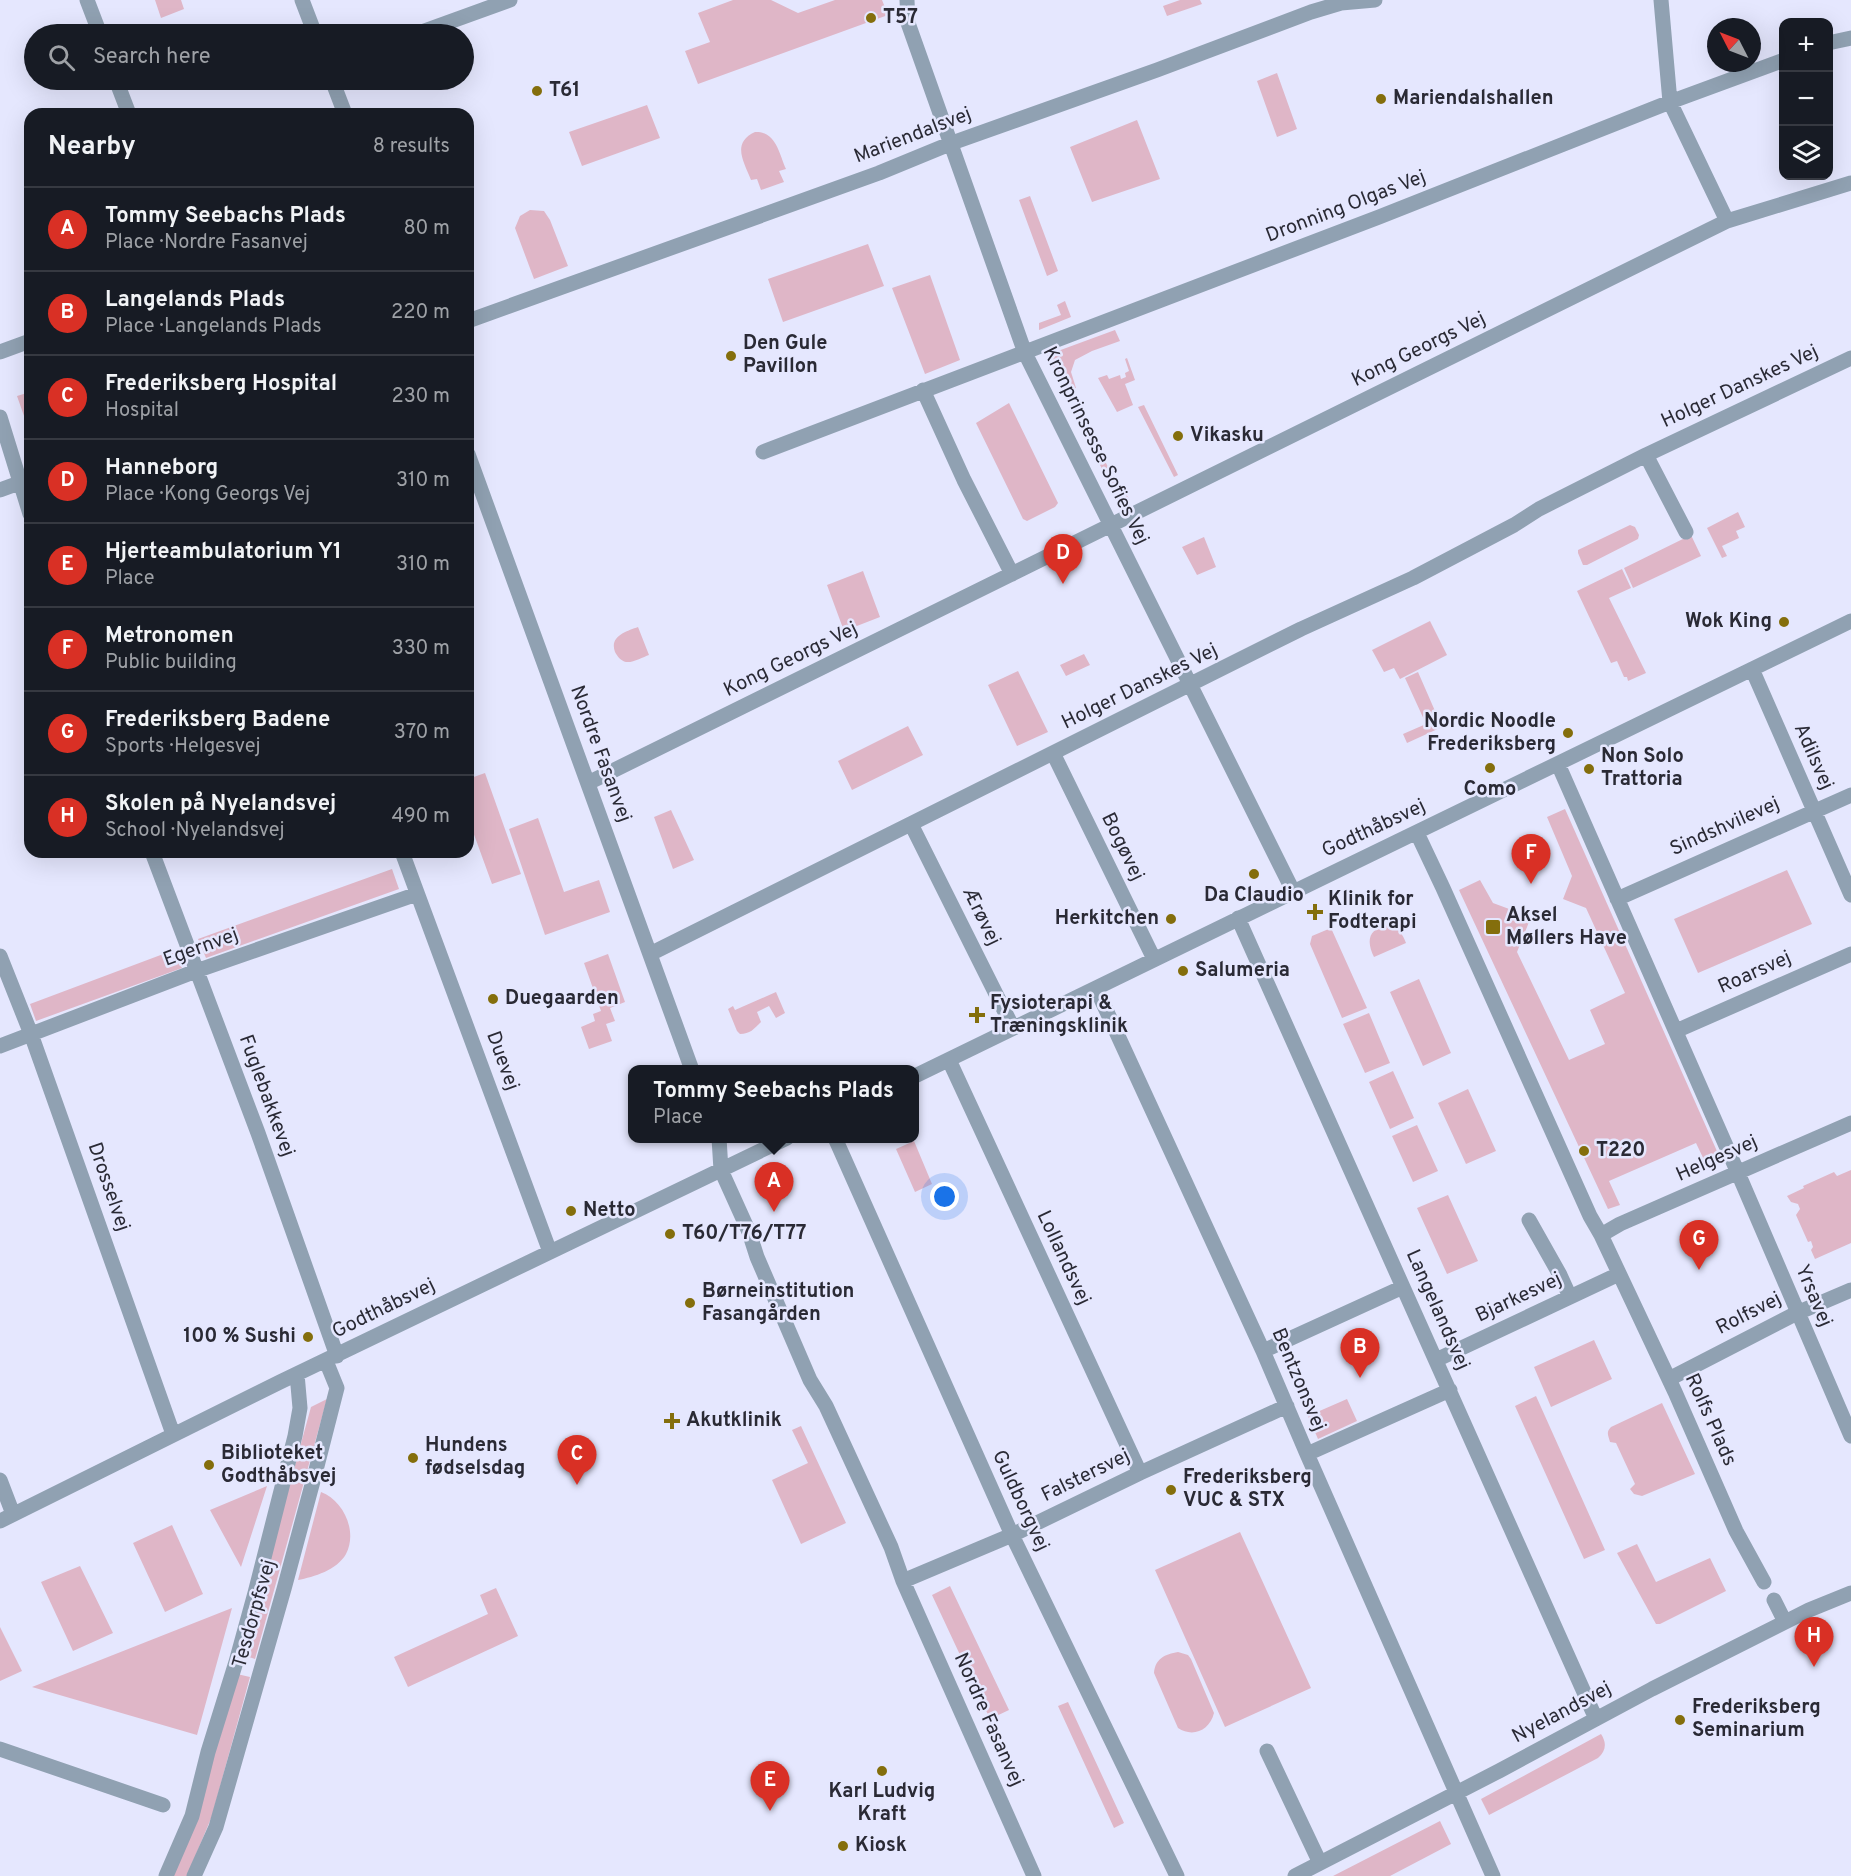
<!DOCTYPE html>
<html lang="en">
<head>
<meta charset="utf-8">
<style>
  :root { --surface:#171b24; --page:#20242c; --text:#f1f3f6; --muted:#9ea1a6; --line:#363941; --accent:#d93025 }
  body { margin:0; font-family:Overpass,sans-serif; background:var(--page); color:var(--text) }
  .controls { position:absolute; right:18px; top:18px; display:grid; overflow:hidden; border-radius:12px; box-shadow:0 6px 24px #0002 }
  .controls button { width:54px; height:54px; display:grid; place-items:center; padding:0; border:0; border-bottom:2px solid var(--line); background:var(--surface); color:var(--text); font:30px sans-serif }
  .compass { position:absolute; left:1707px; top:18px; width:54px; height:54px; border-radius:50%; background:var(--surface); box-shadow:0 6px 24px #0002; rotate:312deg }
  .you { position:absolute; left:945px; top:1197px; width:21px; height:21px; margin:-15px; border:4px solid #fff; border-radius:50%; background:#1a73e8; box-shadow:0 0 0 9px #1a73e833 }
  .badge { display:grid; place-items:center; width:39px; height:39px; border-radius:50%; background:var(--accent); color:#fff; font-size:20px; font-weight:700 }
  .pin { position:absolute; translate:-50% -50px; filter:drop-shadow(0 2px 3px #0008) }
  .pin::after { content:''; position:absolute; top:32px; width:21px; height:18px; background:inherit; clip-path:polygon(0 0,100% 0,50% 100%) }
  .popup { position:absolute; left:628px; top:1065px; width:291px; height:78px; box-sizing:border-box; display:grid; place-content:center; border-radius:12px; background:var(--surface); filter:drop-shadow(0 2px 4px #0005); font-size:20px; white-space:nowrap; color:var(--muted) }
  .popup b { font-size:22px; color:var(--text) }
  .popup::after { content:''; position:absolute; left:50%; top:100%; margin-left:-12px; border:12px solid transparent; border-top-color:var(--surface) }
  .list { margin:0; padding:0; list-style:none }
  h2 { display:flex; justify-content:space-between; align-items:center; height:78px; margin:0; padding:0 24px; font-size:26px }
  h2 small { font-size:20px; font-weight:400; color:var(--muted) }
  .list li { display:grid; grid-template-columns:39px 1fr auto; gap:18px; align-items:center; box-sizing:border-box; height:84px; padding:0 24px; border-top:2px solid var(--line) }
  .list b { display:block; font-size:22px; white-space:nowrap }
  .list p { margin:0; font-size:20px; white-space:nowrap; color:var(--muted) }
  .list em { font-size:20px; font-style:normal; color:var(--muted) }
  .icon { flex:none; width:33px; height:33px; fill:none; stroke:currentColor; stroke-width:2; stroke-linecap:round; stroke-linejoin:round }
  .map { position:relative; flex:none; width:1851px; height:1876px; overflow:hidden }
  .search { position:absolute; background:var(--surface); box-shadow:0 6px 24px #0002; left:24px; top:24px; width:450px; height:66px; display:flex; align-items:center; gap:15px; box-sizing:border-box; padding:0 21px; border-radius:33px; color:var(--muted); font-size:22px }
  .panel { position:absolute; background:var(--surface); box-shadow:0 6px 24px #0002; left:24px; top:108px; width:450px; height:750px; border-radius:18px }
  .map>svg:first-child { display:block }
  .green { fill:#dfb6c7 }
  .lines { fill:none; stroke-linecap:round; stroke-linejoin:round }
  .minor { stroke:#90a1b2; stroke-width:15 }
  .poi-dot { fill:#846e0c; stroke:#e5e7fe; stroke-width:2 }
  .labels { text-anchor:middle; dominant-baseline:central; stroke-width:5; stroke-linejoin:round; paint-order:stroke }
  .poi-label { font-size:20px; font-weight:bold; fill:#2a2a35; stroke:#e5e7fe; text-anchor:start }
  .street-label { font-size:20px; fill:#2a2a35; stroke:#e5e7fe }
</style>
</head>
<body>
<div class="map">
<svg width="1851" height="1876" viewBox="0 0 1851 1876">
  <rect width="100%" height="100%" fill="#e5e7fe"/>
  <path class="green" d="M155 0H181L184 9 161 18Z
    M733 0H771L798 13 835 0H882L888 15 698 84 685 51 710 42 698 13Z
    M1180 0H1200L1202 4 1167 16 1163 6Z
    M1277 73 1297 129 1277 137 1257 81Z
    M647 105 660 138 582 166 569 132Z
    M1137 120 1160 179 1092 202 1070 147Z
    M755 132C776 131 779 153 786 169L779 171 784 182 761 190 757 179 751 180C744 162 731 143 755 132Z
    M1030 196 1058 271 1047 276 1019 200Z
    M530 210 544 211 550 220 568 266 534 279 515 228 520 216Z
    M868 244 884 286 783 322 768 279Z
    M930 275 960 360 925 374 892 288Z
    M1065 301 1071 317 1039 330V323L1061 315 1057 305Z
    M1115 330 1120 341 1092 351 1075 360 1071 372 1076 388 1067 393 1047 355Z
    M1127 358 1135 380 1125 384 1133 405 1117 412 1098 378 1107 375 1109 379 1120 375 1121 379 1126 377 1125 373 1129 371 1125 359Z
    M30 392V433L17 396Z
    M1009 403 1058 503 1055 507 1027 521 1023 519 976 423Z
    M1144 405 1178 475 1174 477 1138 407Z
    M1080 411 1119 489 1121 487 1130 500 1121 506 1074 414Z
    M1738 512 1745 527 1736 531 1739 538 1722 546 1727 556 1722 558 1707 528Z
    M1630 525 1635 527 1639 535 1638 539 1587 565H1583L1578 553V550Z
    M1691 535 1701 556 1633 588 1624 568Z
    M1204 537 1216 567 1197 575 1182 547Z
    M1622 569 1631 588 1609 598 1646 673 1628 681 1627 677H1624L1617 661 1611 663 1577 591Z
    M863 571 880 617 844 631 827 585Z
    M1430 621 1447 655 1400 679 1394 668 1384 672 1372 650Z
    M638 627 649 655C643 657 633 663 626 662 621 661 617 656 615 652 609 636 627 631 638 627Z
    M1084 654 1090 665 1066 676 1060 665Z
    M1018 671 1048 732 1017 746 988 685Z
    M1418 672 1442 727 1407 743 1403 734 1426 724 1405 678Z
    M908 726 923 755 852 790 838 761Z
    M485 773 521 874 492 884 468 818V779Z
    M1565 809 1720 1158 1706 1164 1696 1143 1609 1181 1620 1205 1608 1209 1459 890 1480 880 1493 903 1531 917 1517 952 1569 1060 1605 1044 1590 1010 1625 993 1586 908 1563 899 1572 876 1547 817Z
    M671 810 694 860 673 869 654 817Z
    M538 818 564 892 599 880 610 912 545 935 509 829Z
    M392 869 399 889 206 958 198 939Z
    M1787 870 1812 924 1698 973 1674 919Z
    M1389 925C1399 929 1402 933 1406 943L1374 957C1366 941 1368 928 1389 925Z
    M1331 928 1367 1008 1342 1018 1310 944 1312 936Z
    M174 950 182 968 36 1021 30 1004Z
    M608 954 625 1002 610 1008 615 1021 606 1024 612 1041 589 1049 581 1027 595 1021 593 1014 601 1011 584 963Z
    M1419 979 1451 1053 1423 1066 1390 992Z
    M776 992 785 1013 776 1018 769 1006 757 1012 761 1022C754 1029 750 1034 740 1034L737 1031 728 1009 733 1006 735 1010Z
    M1369 1013 1390 1063 1365 1073 1343 1024Z
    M1393 1071 1414 1118 1390 1129 1369 1082Z
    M1468 1089 1496 1151 1466 1164 1438 1103Z
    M1417 1125 1438 1171 1413 1182 1392 1136Z
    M914 1141 932 1184 915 1192 896 1149Z
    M1851 1170V1243L1815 1259 1811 1250 1813 1247 1811 1241 1808 1242 1796 1215 1800 1209 1798 1204 1791 1202 1787 1196 1804 1188 1803 1186 1834 1172 1837 1176Z
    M1448 1195 1478 1261 1447 1274 1417 1208Z
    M1594 1340 1612 1379 1551 1407 1534 1367Z
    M1536 1396 1605 1550 1584 1559 1515 1406Z
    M327 1399 255 1659 243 1655 311 1407Z
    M1347 1399 1357 1421 1318 1439 1308 1416Z
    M1662 1403 1695 1474 1642 1496 1634 1494 1630 1489 1635 1484 1616 1443 1610 1442C1608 1435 1606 1432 1611 1427Z
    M801 1426 846 1523 801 1544 772 1480 808 1463 792 1430Z
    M267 1486 241 1567 210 1510Z
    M321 1492C343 1500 358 1531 346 1554 337 1570 314 1577 298 1580Z
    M172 1525 203 1594 165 1612 133 1543Z
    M1240 1532 1311 1688 1225 1727 1155 1570Z
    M1637 1544 1656 1582 1710 1558 1726 1591 1660 1624H1656L1617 1553Z
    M80 1566 113 1633 73 1651 41 1582Z
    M950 1586 1009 1710 990 1719 932 1595Z
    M496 1588 518 1636 408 1687 394 1657 488 1614 480 1595Z
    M232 1608 197 1735 32 1687Z
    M0 1627 22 1671 0 1681Z
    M1178 1652 1188 1655 1191 1659 1214 1713C1210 1730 1193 1738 1178 1728L1154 1673C1155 1659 1165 1654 1178 1652Z
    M237 1674 250 1677 212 1816 187 1876H171Z
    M1068 1702 1124 1823 1114 1828 1058 1706Z
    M1601 1734C1607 1743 1606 1751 1598 1758L1489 1815 1481 1799Z
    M1440 1821 1451 1844 1390 1876H1333Z"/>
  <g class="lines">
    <path class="minor" d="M87 0 100 34
      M302 0 315 34
      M907 0 908 23 1025 353 1293 891
      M1661 0 1670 102 1727 221
      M416 34 510 0
      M1828 43 1851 38
      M116 80 129 114
      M332 80 345 114
      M468 321 879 173 952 143 1157 70 1311 12 1341 3 1375 0
      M0 352 30 341
      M923 390 964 480 1012 574
      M0 417 30 514
      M763 452 1379 217 1670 102 1784 60
      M468 454 692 1070
      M1646 455 1686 532
      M0 490 30 479
      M1752 669 1851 895
      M1053 753 1154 959
      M1558 764 1738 1173 1851 1436
      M588 783 1727 221 1851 183
      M911 824 1013 1028
      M1417 833 1443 888 1590 1216 1601 1235 1675 1392 1736 1531 1764 1582
      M152 852 258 1133 337 1356
      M402 852 550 1252
      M1617 899 1851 795
      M1238 918 1596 1719
      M650 954 1301 629 1413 578 1514 525 1539 509 1646 455 1851 358
      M0 956 31 1034 173 1434
      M1096 988 1263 1351 1307 1454 1493 1876
      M1676 1031 1851 954
      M0 1046 196 971 417 894
      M949 1060 1140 1473
      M915 1076 1851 621
      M719 1138 721 1170 749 1232 757 1257 810 1380 826 1406 891 1547 903 1581 1034 1876
      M835 1138 1012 1535 1177 1876
      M1529 1220 1560 1275 1570 1297
      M1601 1235 1620 1224 1851 1123
      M1263 1351 1403 1287
      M1436 1360 1619 1274
      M1669 1379 1797 1313 1851 1290
      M1307 1454 1450 1390
      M0 1480 13 1514
      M0 1521 280 1382 787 1138
      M903 1581 1012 1535 1140 1473 1287 1406
      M1774 1600 1785 1622
      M0 1749 163 1805
      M1267 1751 1320 1863
      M166 1876 192 1816 208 1752 236 1662 255 1593 295 1436 300 1408 297 1374
      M194 1876 216 1827 284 1589 316 1470 337 1388 326 1361
      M1295 1876 1499 1771 1652 1689 1809 1610 1851 1593"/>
  </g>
  <g class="poi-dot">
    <circle cx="871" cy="18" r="6"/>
    <circle cx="537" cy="91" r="6"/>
    <circle cx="1381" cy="99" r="6"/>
    <circle cx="731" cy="356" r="6"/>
    <circle cx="1178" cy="436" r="6"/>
    <circle cx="1784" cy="622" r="6"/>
    <circle cx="1568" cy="733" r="6"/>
    <circle cx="1490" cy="768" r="6"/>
    <circle cx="1589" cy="769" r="6"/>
    <circle cx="1254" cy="874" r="6"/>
    <path d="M1312 903h6v6h6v6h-6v6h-6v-6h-6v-6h6z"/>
    <circle cx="1171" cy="919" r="6"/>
    <rect x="1485" y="919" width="16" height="16" rx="3"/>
    <circle cx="1183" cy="971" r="6"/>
    <circle cx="493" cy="999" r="6"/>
    <path d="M974 1006h6v6h6v6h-6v6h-6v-6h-6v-6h6z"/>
    <circle cx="1584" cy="1151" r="6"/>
    <circle cx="571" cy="1211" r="6"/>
    <circle cx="670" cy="1234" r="6"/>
    <circle cx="690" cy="1303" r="6"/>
    <circle cx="308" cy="1337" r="6"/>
    <path d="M669 1412h6v6h6v6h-6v6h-6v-6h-6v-6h6z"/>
    <circle cx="413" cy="1458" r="6"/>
    <circle cx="209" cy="1465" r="6"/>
    <circle cx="1171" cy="1490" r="6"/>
    <circle cx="1680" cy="1720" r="6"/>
    <circle cx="882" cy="1771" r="6"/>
    <circle cx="843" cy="1846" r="6"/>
  </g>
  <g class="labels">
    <g class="poi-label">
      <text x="883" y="18">T57</text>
      <text x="549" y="91">T61</text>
      <text x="1393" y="99">Mariendalshallen</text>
      <text x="743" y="344">Den Gule<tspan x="743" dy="23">Pavillon</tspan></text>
      <text x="1190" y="436">Vikasku</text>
      <text x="1772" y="622" text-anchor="end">Wok King</text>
      <text x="1556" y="722" text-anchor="end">Nordic Noodle<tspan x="1556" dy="23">Frederiksberg</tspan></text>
      <text x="1601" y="757">Non Solo<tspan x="1601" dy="23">Trattoria</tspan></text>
      <text x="1490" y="790" text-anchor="middle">Como</text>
      <text x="1254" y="896" text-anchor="middle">Da Claudio</text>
      <text x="1328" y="900">Klinik for<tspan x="1328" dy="23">Fodterapi</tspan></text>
      <text x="1506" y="916">Aksel<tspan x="1506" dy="23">Møllers Have</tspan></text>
      <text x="1159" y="919" text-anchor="end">Herkitchen</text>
      <text x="1195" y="971">Salumeria</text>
      <text x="505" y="999">Duegaarden</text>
      <text x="990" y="1004">Fysioterapi &amp;<tspan x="990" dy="23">Træningsklinik</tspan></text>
      <text x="1596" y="1151">T220</text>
      <text x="583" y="1211">Netto</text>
      <text x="682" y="1234">T60/T76/T77</text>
      <text x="702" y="1292">Børneinstitution<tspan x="702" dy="23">Fasangården</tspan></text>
      <text x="296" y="1337" text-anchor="end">100 % Sushi</text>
      <text x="686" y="1421">Akutklinik</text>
      <text x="425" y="1446">Hundens<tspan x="425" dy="23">fødselsdag</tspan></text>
      <text x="221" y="1454">Biblioteket<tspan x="221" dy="23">Godthåbsvej</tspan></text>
      <text x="1183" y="1478">Frederiksberg<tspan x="1183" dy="23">VUC &amp; STX</tspan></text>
      <text x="1692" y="1708">Frederiksberg<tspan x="1692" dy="23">Seminarium</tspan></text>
      <text x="882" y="1792" text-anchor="middle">Karl Ludvig<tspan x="882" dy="23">Kraft</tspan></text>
      <text x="855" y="1846">Kiosk</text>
    </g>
    <g class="street-label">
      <text transform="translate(913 136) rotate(-21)">Mariendalsvej</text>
      <text transform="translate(1346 207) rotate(-21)">Dronning Olgas Vej</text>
      <text transform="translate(1419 350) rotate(-26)">Kong Georgs Vej</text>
      <text transform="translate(1740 387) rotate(-25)">Holger Danskes Vej</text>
      <text transform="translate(1095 446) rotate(64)">Kronprinsesse Sofies Vej</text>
      <text transform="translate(791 660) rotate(-26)">Kong Georgs Vej</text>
      <text transform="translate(1140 687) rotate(-26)">Holger Danskes Vej</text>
      <text transform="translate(600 754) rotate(70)">Nordre Fasanvej</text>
      <text transform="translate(1813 757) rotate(66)">Adilsvej</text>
      <text transform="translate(1725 827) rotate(-24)">Sindshvilevej</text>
      <text transform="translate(1374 829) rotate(-25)">Godthåbsvej</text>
      <text transform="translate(1122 847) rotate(64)">Bogøvej</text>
      <text transform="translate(981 917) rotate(64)">Ærøvej</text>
      <text transform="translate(201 948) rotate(-20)">Egernvej</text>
      <text transform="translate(1755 973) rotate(-24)">Roarsvej</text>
      <text transform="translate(502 1061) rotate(70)">Duevej</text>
      <text transform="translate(266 1096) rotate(70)">Fuglebakkevej</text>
      <text transform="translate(1717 1159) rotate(-24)">Helgesvej</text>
      <text transform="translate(108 1187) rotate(71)">Drosselvej</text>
      <text transform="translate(1063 1258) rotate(65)">Lollandsvej</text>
      <text transform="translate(1813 1296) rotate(67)">Yrsavej</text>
      <text transform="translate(1519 1298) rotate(-25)">Bjarkesvej</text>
      <text transform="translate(384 1309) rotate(-26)">Godthåbsvej</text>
      <text transform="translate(1437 1310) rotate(66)">Langelandsvej</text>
      <text transform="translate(1749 1314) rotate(-27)">Rolfsvej</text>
      <text transform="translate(1298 1380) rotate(67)">Bentzonsvej</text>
      <text transform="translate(1710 1420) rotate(66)">Rolfs Plads</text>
      <text transform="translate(1086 1476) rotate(-26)">Falstersvej</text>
      <text transform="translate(1020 1501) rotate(65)">Guldborgvej</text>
      <text transform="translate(255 1614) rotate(-74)">Tesdorpfsvej</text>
      <text transform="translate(1562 1713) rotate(-28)">Nyelandsvej</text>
      <text transform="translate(988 1720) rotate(66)">Nordre Fasanvej</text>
    </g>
  </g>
</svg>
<div class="controls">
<button>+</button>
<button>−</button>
<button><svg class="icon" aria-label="layers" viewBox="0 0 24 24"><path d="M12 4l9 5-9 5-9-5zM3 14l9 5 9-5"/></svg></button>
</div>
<svg class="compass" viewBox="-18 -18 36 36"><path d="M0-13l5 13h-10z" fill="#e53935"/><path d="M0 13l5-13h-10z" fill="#9ea1a6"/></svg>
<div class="you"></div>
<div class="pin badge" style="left:774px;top:1212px">A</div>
<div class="popup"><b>Tommy Seebachs Plads</b>Place</div>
<div class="pin badge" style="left:1360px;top:1378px">B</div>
<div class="pin badge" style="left:577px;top:1485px">C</div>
<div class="pin badge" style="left:1063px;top:584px">D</div>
<div class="pin badge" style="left:770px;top:1811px">E</div>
<div class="pin badge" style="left:1531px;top:884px">F</div>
<div class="pin badge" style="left:1699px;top:1270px">G</div>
<div class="pin badge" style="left:1814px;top:1667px">H</div>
<div class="search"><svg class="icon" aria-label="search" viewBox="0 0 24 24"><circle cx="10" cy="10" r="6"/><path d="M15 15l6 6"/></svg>Search here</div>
<section class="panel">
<h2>Nearby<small>8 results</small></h2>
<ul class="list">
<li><span class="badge">A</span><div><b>Tommy Seebachs Plads</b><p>Place · Nordre Fasanvej</p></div><em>80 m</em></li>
<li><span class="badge">B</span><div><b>Langelands Plads</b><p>Place · Langelands Plads</p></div><em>220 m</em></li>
<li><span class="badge">C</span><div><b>Frederiksberg Hospital</b><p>Hospital</p></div><em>230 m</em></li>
<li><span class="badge">D</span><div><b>Hanneborg</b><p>Place · Kong Georgs Vej</p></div><em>310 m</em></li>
<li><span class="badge">E</span><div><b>Hjerteambulatorium Y1</b><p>Place</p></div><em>310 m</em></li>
<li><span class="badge">F</span><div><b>Metronomen</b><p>Public building</p></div><em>330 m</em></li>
<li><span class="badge">G</span><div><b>Frederiksberg Badene</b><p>Sports · Helgesvej</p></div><em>370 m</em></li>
<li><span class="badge">H</span><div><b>Skolen på Nyelandsvej</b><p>School · Nyelandsvej</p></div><em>490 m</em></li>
</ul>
</section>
</div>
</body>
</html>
